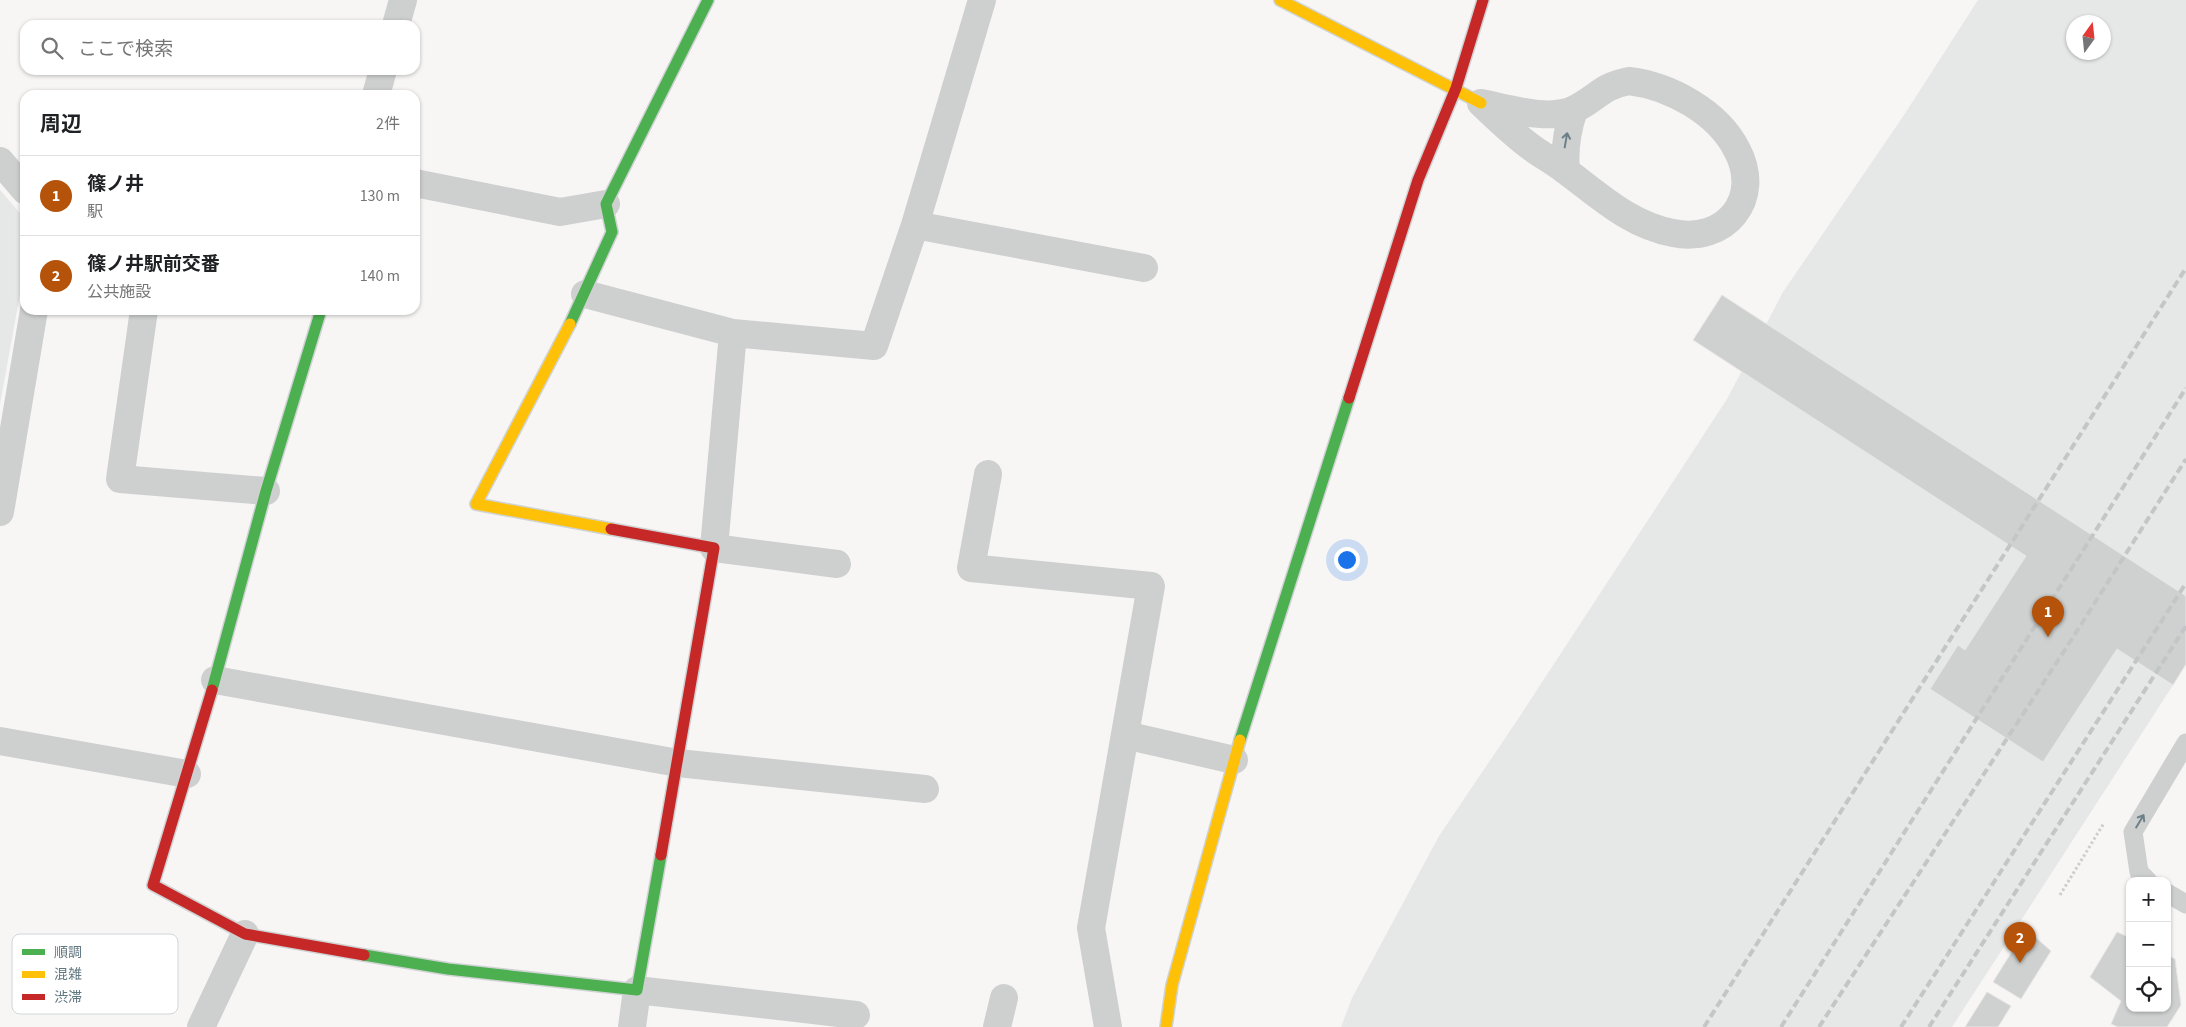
<!DOCTYPE html>
<html lang="ja">
<head>
<meta charset="utf-8">
<style>
  :root { --surface:#fff; --page:#f6f6f6; --text:#202124; --muted:#757577; --line:#e0e0e0; --accent:#b45309 }
  body { margin:0; font-family:"Source Sans 3","Noto Sans JP",sans-serif; background:var(--page); color:var(--text) }
  .controls { position:absolute; right:15px; bottom:15px; display:grid; overflow:hidden; border-radius:10px; box-shadow:0 1px 4px #0004 }
  .controls button { width:45px; height:45px; display:grid; place-items:center; padding:0; border:0; border-bottom:1px solid var(--line); background:var(--surface); color:var(--text); font:25px sans-serif }
  .compass { position:absolute; left:2066px; top:15px; width:45px; height:45px; border-radius:50%; background:var(--surface); box-shadow:0 1px 4px #0004; rotate:15deg }
  .you { position:absolute; left:1346px; top:559px; width:18px; height:18px; margin:-12px; border:4px solid #fff; border-radius:50%; background:#1a73e8; box-shadow:0 0 0 8px #1a73e833 }
  .badge { display:grid; place-items:center; width:32px; height:32px; border-radius:50%; background:var(--accent); color:#fff; font-size:16px; font-weight:700 }
  .pin { position:absolute; translate:-50% -41px; filter:drop-shadow(0 1px 2px #0008) }
  .pin::after { content:''; position:absolute; top:26px; width:18px; height:15px; background:inherit; clip-path:polygon(0 0,100% 0,50% 100%) }
  .list { margin:0; padding:0; list-style:none }
  h2 { display:flex; justify-content:space-between; align-items:center; height:65px; margin:0; padding:0 20px; font-size:21px }
  h2 small { font-size:16px; font-weight:400; color:var(--muted) }
  .list li { display:grid; grid-template-columns:32px 1fr auto; gap:15px; align-items:center; box-sizing:border-box; height:80px; padding:0 20px; border-top:1px solid var(--line) }
  .list b { display:block; font-size:19px; white-space:nowrap }
  .list p { margin:0; font-size:16px; white-space:nowrap; color:var(--muted) }
  .list em { font-size:16px; font-style:normal; color:var(--muted) }
  .icon { flex:none; width:28px; height:28px; fill:none; stroke:currentColor; stroke-width:2; stroke-linecap:round; stroke-linejoin:round }
  .map { position:relative; flex:none; width:2186px; height:1027px; overflow:hidden }
  .search { position:absolute; background:var(--surface); box-shadow:0 1px 4px #0004; left:20px; top:20px; width:400px; height:55px; display:flex; align-items:center; gap:12px; box-sizing:border-box; padding:0 18px; border-radius:15px; color:var(--muted); font-size:19px }
  .panel { position:absolute; background:var(--surface); box-shadow:0 1px 4px #0004; left:20px; top:90px; width:400px; height:225px; border-radius:15px }
  .map>svg:first-child { display:block }
  .built { fill:#e6e8e7; fill-rule:evenodd }
  .building { fill:#cfd1d1; stroke:#e6e6e5 }
  .lines { fill:none; stroke-linecap:round; stroke-linejoin:round }
  .fast-casing { stroke:#d0d3d4; stroke-width:14 }
  .slow-casing { stroke:#d0d3d4; stroke-width:14 }
  .jam-casing { stroke:#d0d3d4; stroke-width:14 }
  .path { stroke:#cccdcd; stroke-width:3; stroke-dasharray:2.5 2.5; stroke-linecap:butt }
  .lane { stroke:#ced0d0; stroke-width:19 }
  .street { stroke:#ced0d0; stroke-width:28 }
  .fast { stroke:#4caf50; stroke-width:11 }
  .slow { stroke:#ffc107; stroke-width:11 }
  .jam { stroke:#c62828; stroke-width:11 }
  .rail { stroke:#c3c6c6; stroke-width:4; stroke-dasharray:8 4; stroke-linecap:butt }
  .oneway { stroke:#6c8089 }
  .key { fill:#fff; stroke:#d0d6d9; stroke-width:1 }
  .key-label { font-size:14px; fill:#617781 }
</style>
</head>
<body>
<div class="map">
<svg width="2186" height="1027" viewBox="0 0 2186 1027">
  <rect width="100%" height="100%" fill="#f7f6f5"/>
  <path class="built" d="M1978 0H2186V665L1952 1027H1341L1352 998 1439 836 1518 719 1727 399 1783 292 1904 115ZM2074 22H2104V52H2074Z
    M0 190 25 219V267L0 404Z"/>
  <path class="building" d="M1722 295 2186 596V664L2173 685 2117 649 2043 762 1930 689 1958 645 1965 650 2026 556 1693 340Z
    M2026 929 2051 951 2021 999 1993 982Z
    M2117 932 2130 938V1008H2167V955L2175 959 2181 1005 2167 1027H2118L2111 1024 2121 1001 2090 977Z
    M1987 992 2011 1006 1998 1027H1965Z"/>
  <g class="lines">
    <g class="fast-casing">
      <path id="fast" d="M570 324 612 232 606 204 708 0
        M212 690 266 491 321 310
        M1240 740 1349 398
        M364 955 448 969 637 990 661 855"/>
    </g>
    <g class="slow-casing">
      <path id="slow" d="M1280 0 1481 103
        M570 324 476 504 611 529
        M1166 1027 1172 985 1240 740"/>
    </g>
    <g class="jam-casing">
      <path id="jam" d="M1349 398 1418 180 1456 88 1483 0
        M611 529 714 548 661 855
        M212 690 153 885 245 934 364 955"/>
    </g>
    <path class="path" d="M2060 895 2104 823"/>
    <path class="lane" d="M2148 881 2139 872 2133 832 2186 743
      M2167 893 2186 904"/>
    <path class="street" d="M396 25 403 0
      M1629 81C1670 86 1718 112 1737 150 1763 199 1725 244 1673 233 1630 225 1600 196 1566 171 1556 163 1545 157 1535 150 1515 136 1498 119 1481 103 1507 108 1550 122 1575 109 1597 98 1602 86 1629 81Z
      M376 95 383 70
      M0 161 25 190
      M1566 171C1564 149 1567 130 1574 110
      M415 183 560 212 606 204
      M915 225 1144 268
      M585 294 733 333 874 346 915 225 982 0
      M144 310 120 479 266 491
      M733 333 714 548 837 564
      M988 474 971 568 1151 586 1091 928 1108 1027
      M0 512 34 310
      M215 680 678 763 925 789
      M1125 735 1234 760
      M0 741 187 774
      M201 1027 245 934
      M632 1027 637 990 856 1015
      M997 1027 1004 998"/>
    <use href="#fast" class="fast"/>
    <use href="#slow" class="slow"/>
    <use href="#jam" class="jam"/>
    <path class="rail" d="M1704 1027 2186 268
      M1781 1027 2186 388
      M1819 1027 2068 645 2186 459
      M1901 1027 2186 583
      M1929 1027 2186 626"/>
  </g>
  <defs><path id="oneway-shaft" d="M-6 0H5M1.5-3L5.5 0L1.5 3" fill="none" stroke-width="1.6" stroke-linecap="round" stroke-linejoin="round" transform="scale(1.25)"/></defs>
  <g class="oneway">
    <use href="#oneway-shaft" transform="translate(1566 140) rotate(-80)"/>
    <use href="#oneway-shaft" transform="translate(2140 821) rotate(-59)"/>
  </g>
  <rect x="12" y="934" width="166" height="80" rx="8" class="key"/>
  <rect x="22" y="949" width="23" height="6" fill="#4caf50"/>
  <rect x="22" y="971" width="23" height="7" fill="#ffc107"/>
  <rect x="22" y="994" width="23" height="6" fill="#c62828"/>
  <g class="key-label">
    <text x="54" y="957">順調</text>
    <text x="54" y="979">混雑</text>
    <text x="54" y="1002">渋滞</text>
  </g>
</svg>
<div class="controls">
<button>+</button>
<button>−</button>
<button><svg class="icon" aria-label="locate" viewBox="0 0 24 24"><circle cx="12" cy="12" r="6"/><path d="M12 2v4M12 18v4M2 12h4M18 12h4"/></svg></button>
</div>
<svg class="compass" viewBox="-18 -18 36 36"><path d="M0-13l5 13h-10z" fill="#e53935"/><path d="M0 13l5-13h-10z" fill="#757577"/></svg>
<div class="you"></div>
<div class="pin badge" style="left:2048px;top:637px">1</div>
<div class="pin badge" style="left:2020px;top:963px">2</div>
<div class="search"><svg class="icon" aria-label="search" viewBox="0 0 24 24"><circle cx="10" cy="10" r="6"/><path d="M15 15l6 6"/></svg>ここで検索</div>
<section class="panel">
<h2>周辺<small>2件</small></h2>
<ul class="list">
<li><span class="badge">1</span><div><b>篠ノ井</b><p>駅</p></div><em>130 m</em></li>
<li><span class="badge">2</span><div><b>篠ノ井駅前交番</b><p>公共施設</p></div><em>140 m</em></li>
</ul>
</section>
</div>
</body>
</html>
